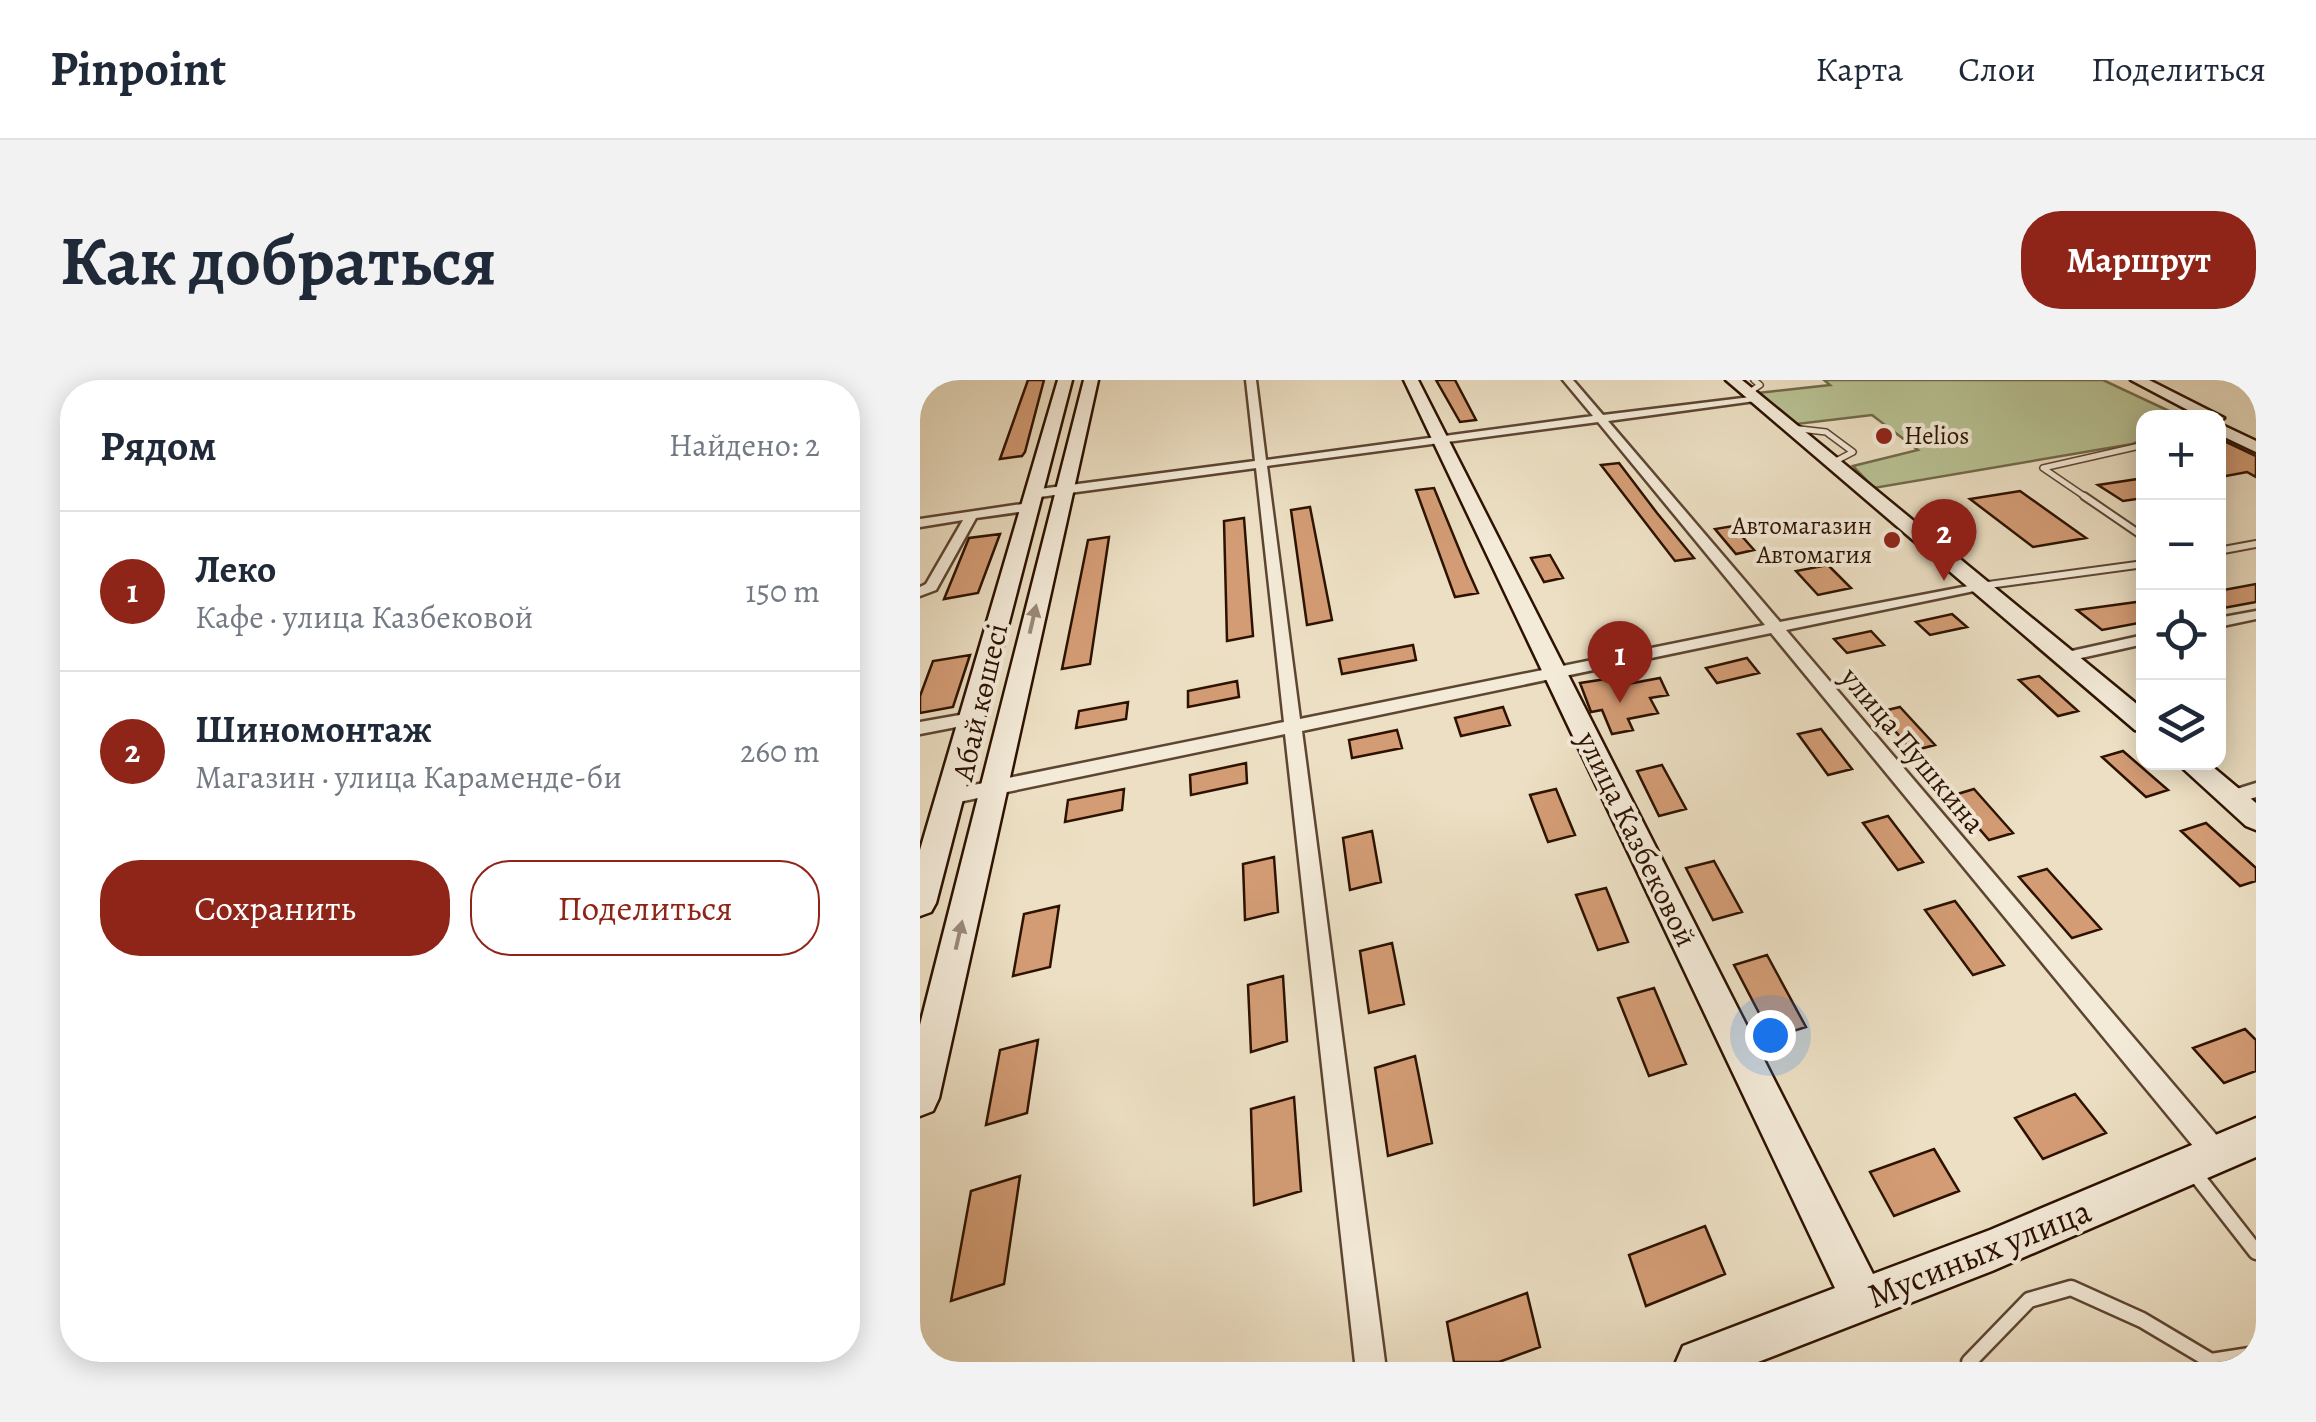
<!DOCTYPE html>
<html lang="ru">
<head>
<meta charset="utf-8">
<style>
  :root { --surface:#fff; --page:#f2f2f3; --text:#1f2937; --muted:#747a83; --line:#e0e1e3; --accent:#8f2418 }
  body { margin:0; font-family:Alegreya,serif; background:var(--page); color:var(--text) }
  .controls { position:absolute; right:30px; top:30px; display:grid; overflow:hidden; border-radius:20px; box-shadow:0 5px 25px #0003 }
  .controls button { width:90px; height:90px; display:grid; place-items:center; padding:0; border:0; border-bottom:2px solid var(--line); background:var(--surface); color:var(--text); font:50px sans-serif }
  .you { position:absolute; left:850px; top:655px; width:35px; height:35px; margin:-25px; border:8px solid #fff; border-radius:50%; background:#1a73e8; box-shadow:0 0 0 15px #1a73e833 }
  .badge { display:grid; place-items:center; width:65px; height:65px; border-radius:50%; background:var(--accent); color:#fff; font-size:32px; font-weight:700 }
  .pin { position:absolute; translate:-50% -82px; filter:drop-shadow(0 2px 5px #0008) }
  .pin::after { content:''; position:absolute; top:52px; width:35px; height:30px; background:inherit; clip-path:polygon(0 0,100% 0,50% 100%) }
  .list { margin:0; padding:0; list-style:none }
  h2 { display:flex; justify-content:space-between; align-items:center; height:130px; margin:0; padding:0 40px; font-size:42px }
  h2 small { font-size:32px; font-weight:400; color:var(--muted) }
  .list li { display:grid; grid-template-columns:65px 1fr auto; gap:30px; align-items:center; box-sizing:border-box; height:160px; padding:0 40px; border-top:2px solid var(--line) }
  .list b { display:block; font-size:38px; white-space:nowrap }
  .list p { margin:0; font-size:32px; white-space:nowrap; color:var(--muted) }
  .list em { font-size:32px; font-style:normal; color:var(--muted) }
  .actions { display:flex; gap:20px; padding:30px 40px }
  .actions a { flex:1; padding:22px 0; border:2px solid var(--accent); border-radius:40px; text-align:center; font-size:35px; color:var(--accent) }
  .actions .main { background:var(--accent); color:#fff }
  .icon { flex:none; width:55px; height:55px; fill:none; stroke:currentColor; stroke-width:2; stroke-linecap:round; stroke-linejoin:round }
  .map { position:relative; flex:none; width:1336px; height:982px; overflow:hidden; border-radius:40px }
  header { display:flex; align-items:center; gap:60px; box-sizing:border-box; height:140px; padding:0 50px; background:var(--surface); border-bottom:2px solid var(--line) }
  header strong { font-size:48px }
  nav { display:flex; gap:55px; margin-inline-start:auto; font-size:35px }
  .intro { display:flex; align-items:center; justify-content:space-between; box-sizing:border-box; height:240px; padding:0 60px }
  h1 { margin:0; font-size:70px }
  .button { padding:25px 45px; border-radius:40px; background:var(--accent); color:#fff; font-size:35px; font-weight:700 }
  main { display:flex; gap:60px; padding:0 60px }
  aside { flex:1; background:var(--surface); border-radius:40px; box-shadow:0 5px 25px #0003 }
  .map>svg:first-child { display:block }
  .green { fill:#b8c294; stroke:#726a4a; stroke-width:2.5 }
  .building { fill:#d39c75; stroke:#2d1201; stroke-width:2.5 }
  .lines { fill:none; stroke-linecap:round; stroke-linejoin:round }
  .lane-far2-casing { stroke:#5d4532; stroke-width:8 }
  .lane-far1-casing { stroke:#5d4532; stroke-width:10 }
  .lane-casing { stroke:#5d4532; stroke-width:19 }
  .street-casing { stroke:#5d4532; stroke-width:5 }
  .secondary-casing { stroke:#2d1201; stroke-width:5 }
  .lane-far2 { stroke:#f3ead8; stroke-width:5 }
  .lane-far1 { stroke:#f3ead8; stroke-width:6 }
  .lane { stroke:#f3ead8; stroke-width:14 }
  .street { fill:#f3ead8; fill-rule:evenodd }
  .secondary { fill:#f3ead8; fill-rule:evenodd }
  .oneway { fill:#9a8977 }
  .poi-dot { fill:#8f2418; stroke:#f3ead8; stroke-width:4 }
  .labels { text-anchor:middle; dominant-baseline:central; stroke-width:8; stroke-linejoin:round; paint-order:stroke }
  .far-poi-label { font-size:25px; fill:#2d1201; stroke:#f3ead8; text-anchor:start }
  .street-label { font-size:30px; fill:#2d1201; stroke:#f3ead8 }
  .near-street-label { font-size:35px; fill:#2d1201; stroke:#f3ead8 }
</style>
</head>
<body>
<header>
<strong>Pinpoint</strong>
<nav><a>Карта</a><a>Слои</a><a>Поделиться</a></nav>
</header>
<div class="intro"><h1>Как добраться</h1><a class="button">Маршрут</a></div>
<main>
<aside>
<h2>Рядом<small>Найдено: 2</small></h2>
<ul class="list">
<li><span class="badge">1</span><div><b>Леко</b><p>Кафе · улица Казбековой</p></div><em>150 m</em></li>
<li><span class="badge">2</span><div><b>Шиномонтаж</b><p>Магазин · улица Караменде-би</p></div><em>260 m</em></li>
</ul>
<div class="actions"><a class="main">Сохранить</a><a>Поделиться</a></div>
</aside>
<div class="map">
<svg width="1336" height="982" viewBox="0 0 1336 982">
  <rect width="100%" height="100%" fill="#ecdfc3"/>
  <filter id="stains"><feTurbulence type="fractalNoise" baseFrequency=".002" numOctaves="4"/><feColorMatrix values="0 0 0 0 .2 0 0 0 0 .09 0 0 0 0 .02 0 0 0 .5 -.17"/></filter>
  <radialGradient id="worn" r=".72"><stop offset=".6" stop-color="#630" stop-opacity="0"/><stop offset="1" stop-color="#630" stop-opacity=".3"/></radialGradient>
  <path class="green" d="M904 0H1183L1262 37 1224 38 1223 60 1212 64 954 108 933 86 998 70 952 35 877 44 838 13 910 5Z"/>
  <path class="building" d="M108 0H124L105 72 102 76 80 79Z
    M516 0H535L556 40 540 42Z
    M1298 58 1336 76V97L1327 92 1306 96 1298 92Z
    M699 83 737 133 774 178 755 181 681 85Z
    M1224 98V118L1203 121 1178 105Z
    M514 108 546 186 558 213 535 217 496 110Z
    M1100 111 1166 158 1113 167 1050 119Z
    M390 127 412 240 387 245 371 130Z
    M324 138 333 256 307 261 304 141Z
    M813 146 834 170 816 174 795 149Z
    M80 154 58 213 24 219 49 158Z
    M189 157 170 284 142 289 168 160Z
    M630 175 643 198 624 202 611 178Z
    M908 185 931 208 898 215 876 191Z
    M1336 204V222L1298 229V211Z
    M1224 221V242L1182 250 1157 230Z
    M1032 234 1047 247 1010 255 996 242Z
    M951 251 964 265 927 273 914 259Z
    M493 265 496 280 422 294 419 279Z
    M50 275 33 327 0 333V316L13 281Z
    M827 278 839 293 797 303 786 288Z
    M1119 296 1158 331 1138 336 1099 300Z
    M699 297 702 305 740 298 748 315 730 318 738 333 708 339 713 350 692 354 682 330 671 332 660 303Z
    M317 301 319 317 268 327V311Z
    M208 322 206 339 156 348 159 331Z
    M583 327 590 345 541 356 535 338Z
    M980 327 1015 365 992 371 959 332Z
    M901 349 932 389 908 395 878 354Z
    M477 350 482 368 432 378 429 360Z
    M1203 371 1248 410 1226 417 1182 377Z
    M326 383 327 403 271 415 270 395Z
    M742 385 766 429 739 436 717 391Z
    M204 409 202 430 145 442 148 420Z
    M636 409 655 455 628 462 610 415Z
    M1054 409 1093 453 1069 460 1031 416Z
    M968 436 1003 482 978 490 943 443Z
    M1286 443 1336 488V501L1320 506 1261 451Z
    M452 451 461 502 430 510 423 458Z
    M354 477 358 532 325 540 323 484Z
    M794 481 822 532 793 540 766 488Z
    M1127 489 1181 549 1152 558 1099 497Z
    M686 508 708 562 678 570 656 515Z
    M1035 521 1084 585 1053 595 1005 530Z
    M139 526 130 587 93 596 104 534Z
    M472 563 484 624 449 633 440 571Z
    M847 575 886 647 852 658 814 585Z
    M363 596 367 661 331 672 328 605Z
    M734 608 766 684 729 696 698 618Z
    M1325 649 1336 660V691L1304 703 1273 668Z
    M118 660 107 733 66 745 80 670Z
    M495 676 512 763 468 776 455 688Z
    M1155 714 1186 753 1123 779 1095 738Z
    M374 717 381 811 334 825 331 729Z
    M1014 769 1039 811 974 836 950 792Z
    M100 796 84 904 31 921 51 811Z
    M785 846 805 894 726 926 709 875Z
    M607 913 620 967 579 982H534L527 942Z"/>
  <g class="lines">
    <g class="lane-far2-casing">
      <path id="lane-far2" d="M828 13 840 5 834 0
        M871 48 906 52 933 72 912 83
        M1167 118 1123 88 1224 65"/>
    </g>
    <g class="lane-far1-casing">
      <path id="lane-far1" d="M1164 116 1224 157
        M1298 171 1336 164
        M1061 206 1224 184"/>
    </g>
    <g class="lane-casing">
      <path id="lane" d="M1272 790 1336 872
        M1049 982 1109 920 1151 908 1222 940 1291 981 1336 974"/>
    </g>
    <g class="street-casing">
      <path id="street" d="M326 0H336L346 80 673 36 643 0H653L683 35 839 16 835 21 688 41 860 242 1064 203 1066 206 1059 210 866 250 1305 765 1309 774 1305 783 1296 787 1287 783 851 253 382 351 465 982H435L365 354 29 424 20 417 29 410 364 342 336 88 112 118 106 114 112 110 335 81ZM678 42 845 245 380 339 347 86Z
        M109 123 113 124V130L56 138 16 210 0 216V207L6 204 43 140 0 147V139Z
        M1336 231V239L1298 247V238Z
        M1224 255V264L1143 282 1135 277 1138 274Z
        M51 333 57 335V343L0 354V342Z
        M1336 403V417L1311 425 1302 418 1304 413Z"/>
    </g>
    <g class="secondary-casing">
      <path id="secondary" d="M138 0H152L16 523 11 532 0 536V470Z
        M164 0H178L19 718 13 731 0 736V645Z
        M484 0H498L953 894 1070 850 1336 738V777L1072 891 838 982H756L763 966 915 908Z
        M806 0H822L1224 330V352L1215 350Z
        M1211 0H1229L1304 38 1298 42V38H1283Z
        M1298 43 1336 61V72L1298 54Z
        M1256 382H1287L1336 423V450L1326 446Z"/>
    </g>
    <use href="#lane-far2" class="lane-far2"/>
    <use href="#lane-far1" class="lane-far1"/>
    <use href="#lane" class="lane"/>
    <use href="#street" class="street"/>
    <use href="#secondary" class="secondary"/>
  </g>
  <defs><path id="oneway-solid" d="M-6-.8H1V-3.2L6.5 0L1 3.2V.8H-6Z" transform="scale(2.5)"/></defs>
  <g class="oneway">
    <use href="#oneway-solid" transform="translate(113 239) rotate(-77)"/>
    <use href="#oneway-solid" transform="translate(39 555) rotate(-77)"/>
  </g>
  <g class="poi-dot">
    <circle cx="964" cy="56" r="10"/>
    <circle cx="972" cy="160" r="10"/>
  </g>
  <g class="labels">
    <g class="far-poi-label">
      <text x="984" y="56">Helios</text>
      <text x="952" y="146" text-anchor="end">Автомагазин<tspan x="952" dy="29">Автомагия</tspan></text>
    </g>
    <g class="street-label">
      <text transform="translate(60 322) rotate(-77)">Абай көшесі</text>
      <text transform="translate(993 370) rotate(50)">улица Пушкина</text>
      <text transform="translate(717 459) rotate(64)">улица Казбековой</text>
    </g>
    <g class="near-street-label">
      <text transform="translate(1059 873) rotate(-22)">Мусиных улица</text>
    </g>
  </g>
  <rect width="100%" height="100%" filter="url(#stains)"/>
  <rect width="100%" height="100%" fill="url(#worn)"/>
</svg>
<div class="controls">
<button>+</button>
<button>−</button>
<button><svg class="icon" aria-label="locate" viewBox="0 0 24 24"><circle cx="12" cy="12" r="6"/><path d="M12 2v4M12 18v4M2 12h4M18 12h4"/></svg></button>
<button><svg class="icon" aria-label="layers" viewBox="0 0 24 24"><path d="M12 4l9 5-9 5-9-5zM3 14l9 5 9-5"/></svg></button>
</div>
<div class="you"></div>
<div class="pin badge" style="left:700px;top:323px">1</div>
<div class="pin badge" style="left:1024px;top:201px">2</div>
</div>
</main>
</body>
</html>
